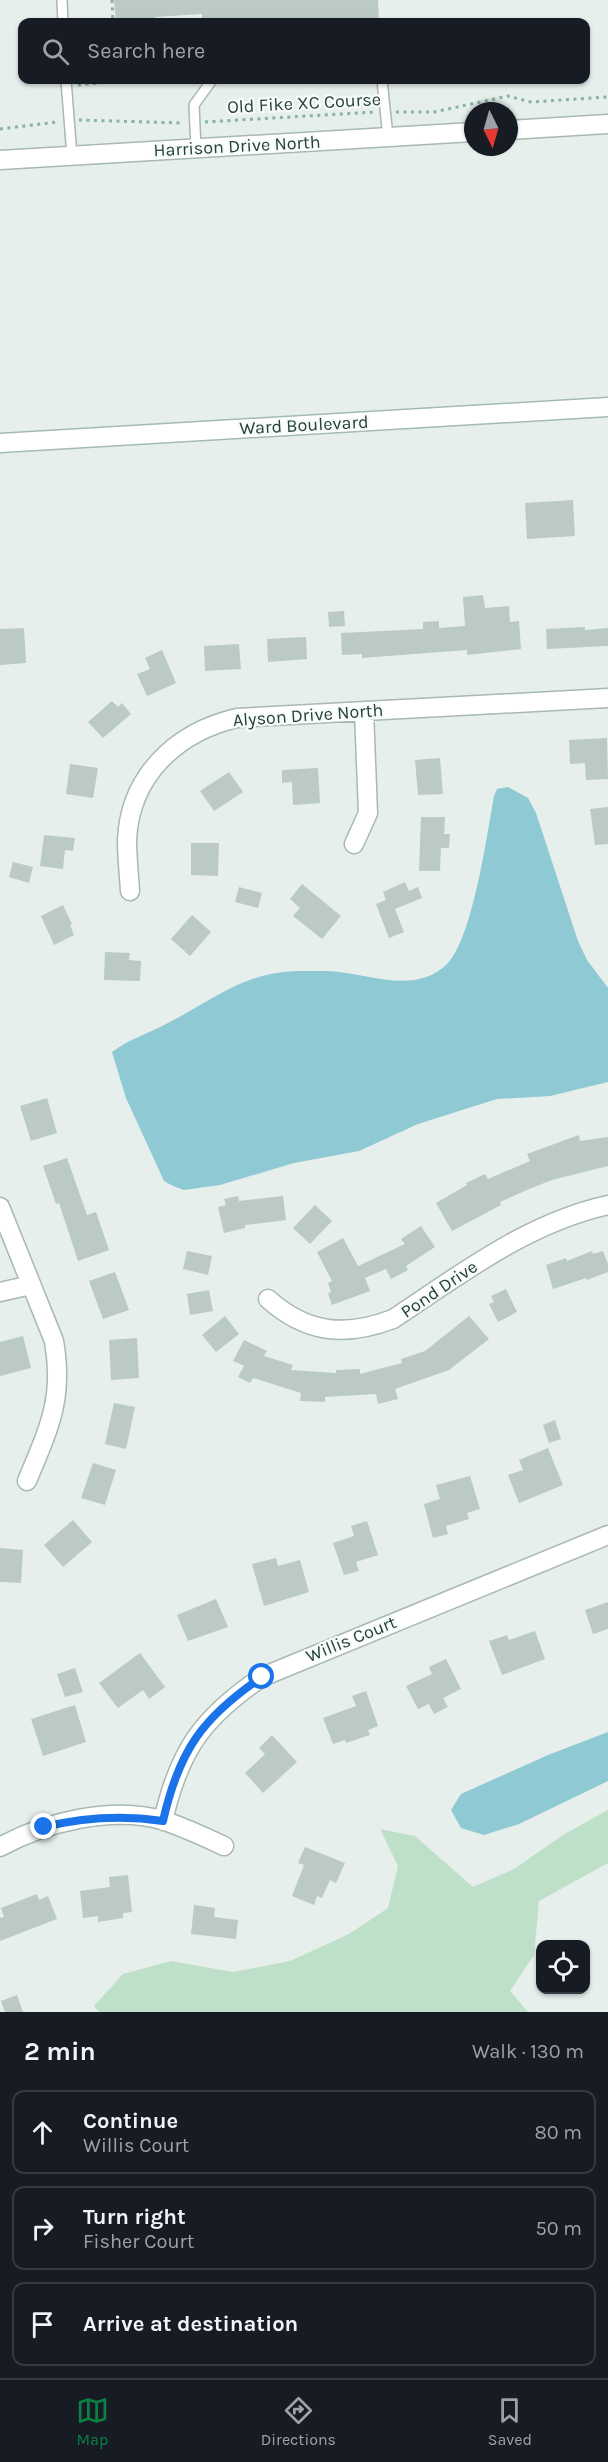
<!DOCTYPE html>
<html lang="en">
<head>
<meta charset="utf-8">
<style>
  :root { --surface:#171b24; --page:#242831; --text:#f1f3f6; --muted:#9ea1a6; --line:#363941; --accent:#0b8043 }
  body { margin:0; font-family:Karla,sans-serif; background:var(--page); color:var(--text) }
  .controls { position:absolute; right:18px; bottom:18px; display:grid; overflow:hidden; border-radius:12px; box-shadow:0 2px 4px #0004 }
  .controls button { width:54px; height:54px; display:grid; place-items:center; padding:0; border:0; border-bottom:2px solid var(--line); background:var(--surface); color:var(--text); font:30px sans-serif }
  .compass { position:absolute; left:464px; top:102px; width:54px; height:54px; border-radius:50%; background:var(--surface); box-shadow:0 2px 4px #0004; rotate:175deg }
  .stop { position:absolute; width:18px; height:18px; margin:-14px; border:4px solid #1a73e8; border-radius:50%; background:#fff }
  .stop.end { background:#1a73e8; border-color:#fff; box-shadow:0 2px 6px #0008 }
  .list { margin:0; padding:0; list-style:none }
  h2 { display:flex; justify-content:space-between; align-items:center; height:78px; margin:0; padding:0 24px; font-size:26px }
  h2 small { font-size:20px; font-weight:400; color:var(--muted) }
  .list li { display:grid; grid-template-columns:39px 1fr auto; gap:18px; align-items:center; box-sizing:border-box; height:84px; margin:0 12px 12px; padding:0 12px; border:2px solid var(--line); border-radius:12px }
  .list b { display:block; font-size:22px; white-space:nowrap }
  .list p { margin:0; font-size:20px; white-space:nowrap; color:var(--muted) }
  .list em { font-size:20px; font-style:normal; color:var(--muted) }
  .icon { flex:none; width:33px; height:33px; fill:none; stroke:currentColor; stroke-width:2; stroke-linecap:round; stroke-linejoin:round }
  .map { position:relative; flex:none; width:608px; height:2012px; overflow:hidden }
  .search { position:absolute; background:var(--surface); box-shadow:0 2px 4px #0004; left:18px; right:18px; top:18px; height:66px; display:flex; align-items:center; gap:15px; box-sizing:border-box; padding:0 21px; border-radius:12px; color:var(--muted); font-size:22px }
  .sheet { height:366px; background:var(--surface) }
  nav { display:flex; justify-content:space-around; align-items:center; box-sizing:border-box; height:84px; border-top:2px solid var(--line); background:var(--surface); font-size:16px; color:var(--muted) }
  nav a { display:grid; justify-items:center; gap:3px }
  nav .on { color:var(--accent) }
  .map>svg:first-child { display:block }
  .green { fill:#bfe0c8 }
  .water { fill:#8ec9d4 }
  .building { fill:#bbcac4 }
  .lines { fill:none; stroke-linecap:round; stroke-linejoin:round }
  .service-casing { stroke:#a8b8b2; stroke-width:12 }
  .minor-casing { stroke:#a8b8b2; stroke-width:21 }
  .tertiary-casing { stroke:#a8b8b2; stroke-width:21 }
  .secondary-casing { stroke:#a4bbb3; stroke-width:21 }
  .path { stroke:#86b3a5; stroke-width:3; stroke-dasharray:3 4.5; stroke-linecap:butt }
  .service { stroke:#fff; stroke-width:9 }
  .minor { stroke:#fff; stroke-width:18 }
  .tertiary { stroke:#fff; stroke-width:18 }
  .secondary { stroke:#fff; stroke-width:18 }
  .route { stroke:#1a73e8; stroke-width:8 }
  .labels { text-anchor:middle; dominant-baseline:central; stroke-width:4.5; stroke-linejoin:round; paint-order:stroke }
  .street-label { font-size:18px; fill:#24423a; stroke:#f7fbf9 }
</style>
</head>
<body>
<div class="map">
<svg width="608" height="2012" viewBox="0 0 608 2012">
  <rect width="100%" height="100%" fill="#e6efeb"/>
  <path class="green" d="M608 1810V1863L539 1901 534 1955 510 1991 528 2012H99L94 2006 123 1974 171 1961 233 1972 290 1961 349 1934 388 1908 398 1866 380 1829 415 1836 473 1887 514 1869 563 1835Z"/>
  <path class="water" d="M508 787 528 798 536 813 578 941 587 960 608 988V1082L550 1096 497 1099 418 1124 359 1151 294 1163 220 1185 184 1190 173 1186 164 1181 126 1098 112 1052C131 1038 148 1034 168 1023 202 1006 233 981 271 974 288 970 308 971 326 971 366 972 415 997 448 963 473 936 487 835 494 796L497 789Z
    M608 1732V1781L519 1824 484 1835 461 1828 451 1810 461 1794 548 1755Z"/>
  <path class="building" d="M114 0H378L379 22H235V21L202 22V14L155 17V21L116 22Z
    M573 500 575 536 527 539 525 503Z
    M483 595 485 608 509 606 510 622 519 621 521 649 467 655V650L362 658V654L342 655 341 633 423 629V622L439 621V628L465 626 463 597Z
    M344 611 345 626 329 627 328 612Z
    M585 627V630L608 628V646L547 649 546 629Z
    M24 628 26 663 0 665V629Z
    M306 637 307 659 268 662 267 639Z
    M239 644 241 669 205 671 204 646Z
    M162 650 176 683 147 696 137 674 150 669 145 658Z
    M112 701 118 707 122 703 131 714 103 738 88 722Z
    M607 738 608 779 586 780 585 763 570 764 569 740Z
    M440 758 443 794 418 795 415 760Z
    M70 764 98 768 93 798 66 794Z
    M318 768 320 803 293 805 292 782 282 783V770Z
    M229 772 243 792 214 811 200 791Z
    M608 807V844L595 845 590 809Z
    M421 817H445L444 834H450L449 848H441L440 871H419Z
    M44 835 75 838 73 851 65 850 63 869 40 866Z
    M191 843H219L218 876 191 875Z
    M13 862 33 867 29 883 9 877Z
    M405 882 409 891 418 887 422 898 395 909 404 932 389 938 376 904 386 900 383 892Z
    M302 884 341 916 322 939 293 916 300 908 290 899Z
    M239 887 262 893 258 908 235 902Z
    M63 905 72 924 70 925 74 935 54 945 41 916Z
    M192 915 211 932 190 956 171 939Z
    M105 952 130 953 129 960 141 961 140 981 104 980Z
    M47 1098 57 1133 31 1141 20 1106Z
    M579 1135 580 1141 608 1137V1166L552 1180 529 1189 500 1202 501 1205 452 1231 436 1203 467 1185 466 1183 485 1174 488 1179 530 1161 527 1154Z
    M67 1158 87 1215 96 1212 109 1250 78 1261 59 1203 56 1204 43 1166Z
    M238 1196 239 1201 283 1196 286 1220 245 1225V1228L224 1233 218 1207 226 1205 224 1199Z
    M315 1205 332 1221 310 1244 293 1228Z
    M421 1226 435 1247 406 1266 408 1270 391 1279 386 1269 365 1278 370 1291 332 1305 328 1293 331 1292 328 1283 332 1281 317 1252 343 1238 358 1266 405 1244 401 1239Z
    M187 1251 212 1256 208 1275 183 1269Z
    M592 1251 593 1254 603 1251 608 1264V1272L587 1280 586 1278 553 1289 546 1265 566 1258 567 1261Z
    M115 1272 129 1310 103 1319 89 1281Z
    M506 1289 517 1312 498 1322 489 1304 494 1302 491 1296Z
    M209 1290 213 1311 190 1315 187 1294Z
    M225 1316 239 1334 216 1352 202 1335Z
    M469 1316 489 1339 449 1370 395 1389 398 1399 378 1404 376 1394 325 1397V1402L300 1401 301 1393 253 1378 250 1383 238 1377 244 1366 233 1361 244 1340 267 1351 264 1356 293 1365 291 1370 336 1373V1370L360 1369V1374L402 1363 401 1359 425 1351Z
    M23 1336 31 1368 0 1376V1342Z
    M137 1338 139 1378 111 1380 109 1340Z
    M114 1403 135 1407 126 1449 105 1444Z
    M555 1420 561 1439 549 1443 543 1425Z
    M548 1448 563 1485 519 1503 508 1475 523 1470 519 1460Z
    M93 1463 116 1470 105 1505 81 1498Z
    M470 1476 480 1509 467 1513 469 1519 446 1526 448 1534 433 1538 424 1504 440 1499 436 1485Z
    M73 1520 92 1542 63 1567 44 1545Z
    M367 1521 378 1555 356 1562 359 1571 344 1575 333 1543 354 1536 351 1526Z
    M0 1548 23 1550 21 1583 0 1582Z
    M276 1558 278 1566 300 1560 309 1592 264 1606 252 1564Z
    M216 1599 228 1627 188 1641 177 1615Z
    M608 1602V1629L593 1634 585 1610Z
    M535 1631 545 1659 502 1675 489 1641 507 1635 509 1640Z
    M140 1653 165 1687 149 1699 143 1690 118 1708 99 1683Z
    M446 1659 461 1689 443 1698 448 1707 434 1714 429 1704 418 1709 406 1686 432 1674 429 1667Z
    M75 1668 83 1692 65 1697 57 1674Z
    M366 1691 378 1726 368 1730 370 1735 346 1743 345 1740 333 1744 323 1718 356 1706 352 1696Z
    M75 1705 86 1742 43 1756 31 1719Z
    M272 1735 297 1762 263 1793 245 1773 265 1754 259 1748Z
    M305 1847 345 1863 336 1883 330 1880 322 1898 317 1896 314 1905 292 1896 304 1865 298 1863Z
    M128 1875 132 1912 123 1913V1918L98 1922V1916L83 1918 80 1891 110 1887 109 1877Z
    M37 1894 39 1900 48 1896 57 1919 0 1941V1918L4 1917 1 1908Z
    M194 1905 215 1908 214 1917 238 1920 236 1939 191 1934Z
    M17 1995 23 2012H5L1 2001Z"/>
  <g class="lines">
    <g class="service-casing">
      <path id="service" d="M62 0 63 22
        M66 80 72 156
        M382 80 388 137
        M196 149 194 105 212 80"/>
    </g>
    <g class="minor-casing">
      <path id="minor" d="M354 844 368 813 364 711
        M130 891C129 875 127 857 127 840 130 775 177 732 237 718L608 698
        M0 1207 54 1341C64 1399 49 1428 27 1481
        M0 1292 31 1285
        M268 1299C307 1334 346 1337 393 1319 461 1274 527 1223 608 1205
        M163 1821C179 1750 203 1717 262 1677L608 1535
        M0 1847C45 1822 114 1805 165 1821 185 1828 205 1837 224 1846"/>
    </g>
    <g class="tertiary-casing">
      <path id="tertiary" d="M509 130 608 124
        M0 160 473 132"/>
    </g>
    <g class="secondary-casing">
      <path id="secondary" d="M0 443 608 407"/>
    </g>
    <path class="path" d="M112 0 113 22
      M117 80H133
      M78 85 118 81
      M396 112H434L508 96 531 102 608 97
      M79 120 183 123
      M205 122 375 112
      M0 129 57 122"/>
    <use href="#service" class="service"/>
    <use href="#minor" class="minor"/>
    <use href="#tertiary" class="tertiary"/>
    <use href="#secondary" class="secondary"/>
  </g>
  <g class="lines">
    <path class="route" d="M44 1827C85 1817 122 1815 163 1821 179 1750 203 1717 262 1677"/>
  </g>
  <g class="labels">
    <g class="street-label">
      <text transform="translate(304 103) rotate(-3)">Old Fike XC Course</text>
      <text transform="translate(237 146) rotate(-3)">Harrison Drive North</text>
      <text transform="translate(304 425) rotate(-3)">Ward Boulevard</text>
      <text transform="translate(308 715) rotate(-4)">Alyson Drive North</text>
      <text transform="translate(439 1289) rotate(-34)">Pond Drive</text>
      <text transform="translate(351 1639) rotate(-22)">Willis Court</text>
    </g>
  </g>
</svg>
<div class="controls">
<button><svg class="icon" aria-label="locate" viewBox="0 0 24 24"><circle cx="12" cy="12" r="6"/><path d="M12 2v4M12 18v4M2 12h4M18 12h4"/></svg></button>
</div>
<svg class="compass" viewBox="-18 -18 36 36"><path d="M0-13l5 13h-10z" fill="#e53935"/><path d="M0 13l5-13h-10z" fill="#9ea1a6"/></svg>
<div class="stop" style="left:262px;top:1677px"></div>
<div class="stop end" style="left:44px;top:1827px"></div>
<div class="search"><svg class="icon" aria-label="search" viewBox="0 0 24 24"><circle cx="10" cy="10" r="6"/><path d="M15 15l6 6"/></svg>Search here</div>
</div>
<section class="sheet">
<h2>2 min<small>Walk · 130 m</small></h2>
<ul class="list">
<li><svg class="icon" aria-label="ahead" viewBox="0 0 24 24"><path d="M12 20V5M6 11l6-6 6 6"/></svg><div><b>Continue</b><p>Willis Court</p></div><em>80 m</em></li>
<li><svg class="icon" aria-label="right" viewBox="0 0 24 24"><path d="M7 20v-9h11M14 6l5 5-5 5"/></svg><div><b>Turn right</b><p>Fisher Court</p></div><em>50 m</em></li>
<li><svg class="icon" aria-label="arrive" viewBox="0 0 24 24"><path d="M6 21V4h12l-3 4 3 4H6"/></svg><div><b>Arrive at destination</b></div></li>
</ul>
</section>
<nav>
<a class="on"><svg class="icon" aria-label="map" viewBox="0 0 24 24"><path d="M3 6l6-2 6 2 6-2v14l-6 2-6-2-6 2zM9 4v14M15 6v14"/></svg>Map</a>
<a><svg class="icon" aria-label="directions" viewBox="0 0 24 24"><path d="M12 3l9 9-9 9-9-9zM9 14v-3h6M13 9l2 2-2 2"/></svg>Directions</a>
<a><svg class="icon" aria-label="saved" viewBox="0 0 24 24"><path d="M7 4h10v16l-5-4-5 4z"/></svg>Saved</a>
</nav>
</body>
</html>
